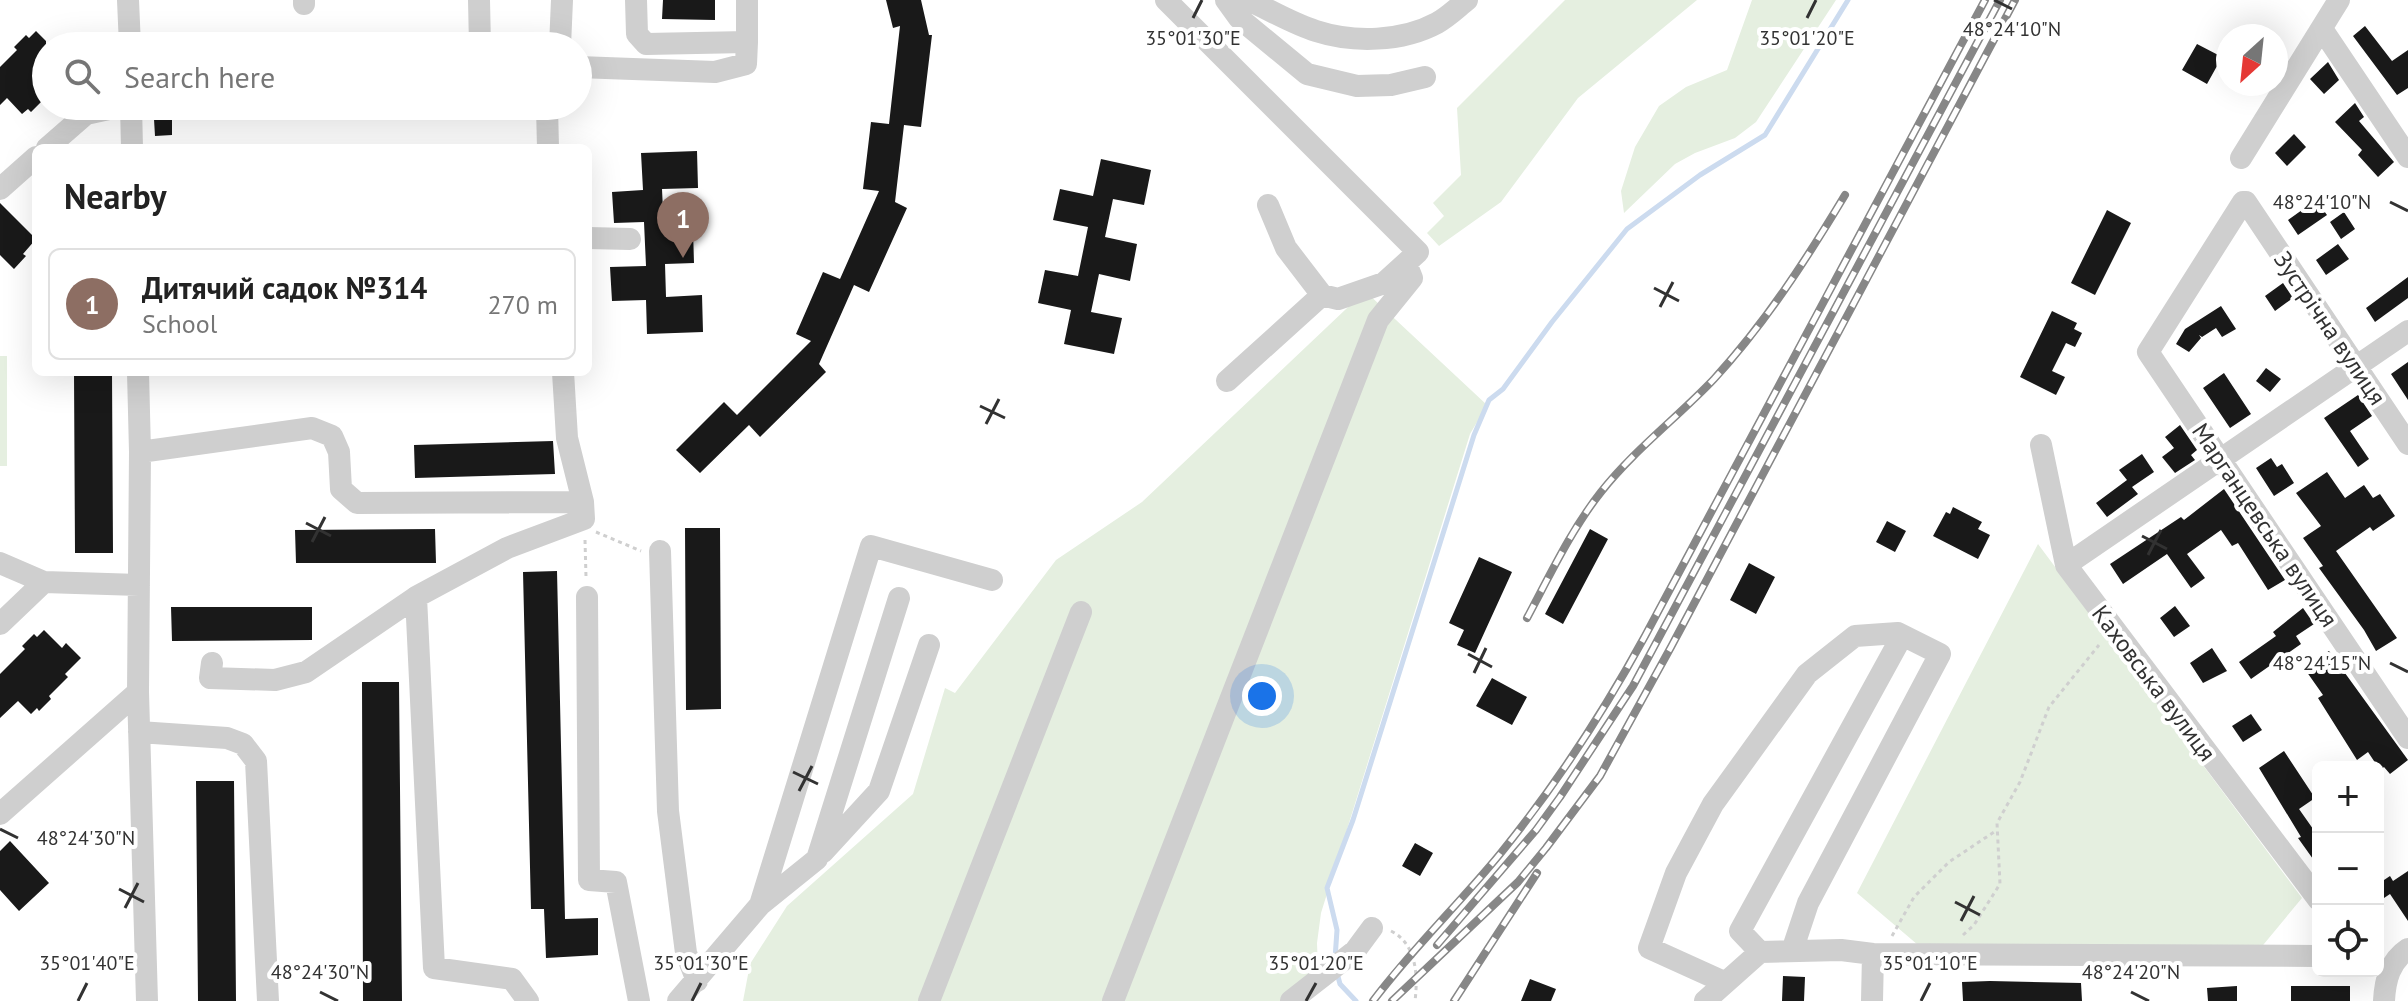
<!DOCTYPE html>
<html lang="en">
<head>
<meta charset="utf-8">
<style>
  :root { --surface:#fff; --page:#f6f6f6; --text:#222; --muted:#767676; --line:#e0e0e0; --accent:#f03f2d }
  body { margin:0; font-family:"PT Sans",sans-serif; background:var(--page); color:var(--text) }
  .controls { position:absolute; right:24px; bottom:24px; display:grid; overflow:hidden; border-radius:12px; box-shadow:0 8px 32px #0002 }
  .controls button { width:72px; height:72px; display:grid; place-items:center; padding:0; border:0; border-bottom:2px solid var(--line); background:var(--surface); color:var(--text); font:40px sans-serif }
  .compass { position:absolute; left:2216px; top:24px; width:72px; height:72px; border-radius:50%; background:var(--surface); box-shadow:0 8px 32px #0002; rotate:207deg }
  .you { position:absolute; left:1262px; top:696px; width:28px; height:28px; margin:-20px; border:6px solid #fff; border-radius:50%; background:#1a73e8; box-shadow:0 0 0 12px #1a73e833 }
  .badge { display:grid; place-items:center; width:52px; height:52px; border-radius:50%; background:var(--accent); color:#fff; font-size:26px; font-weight:700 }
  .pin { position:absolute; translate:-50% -66px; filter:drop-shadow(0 2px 4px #0008) }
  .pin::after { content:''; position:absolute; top:42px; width:28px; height:24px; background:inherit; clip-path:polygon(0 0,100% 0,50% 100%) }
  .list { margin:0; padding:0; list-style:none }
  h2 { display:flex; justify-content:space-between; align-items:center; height:104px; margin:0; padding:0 32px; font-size:34px }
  h2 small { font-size:26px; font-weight:400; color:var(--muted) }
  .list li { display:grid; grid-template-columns:52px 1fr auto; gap:24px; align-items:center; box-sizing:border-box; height:112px; margin:0 16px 16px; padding:0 16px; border:2px solid var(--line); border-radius:12px }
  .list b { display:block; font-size:30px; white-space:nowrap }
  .list p { margin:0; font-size:26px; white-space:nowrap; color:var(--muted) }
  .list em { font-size:26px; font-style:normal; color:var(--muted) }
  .icon { flex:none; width:44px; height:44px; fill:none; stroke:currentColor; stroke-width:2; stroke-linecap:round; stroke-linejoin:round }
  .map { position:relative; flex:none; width:2408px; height:1001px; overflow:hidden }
  .search { position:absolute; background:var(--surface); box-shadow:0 8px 32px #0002; left:32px; top:32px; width:560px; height:88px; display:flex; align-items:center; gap:20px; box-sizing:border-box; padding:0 28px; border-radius:44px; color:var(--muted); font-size:30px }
  .panel { position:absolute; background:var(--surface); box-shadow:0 8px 32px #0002; left:32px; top:144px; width:560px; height:232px; border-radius:12px }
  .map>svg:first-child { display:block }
  .green { fill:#e5efe0 }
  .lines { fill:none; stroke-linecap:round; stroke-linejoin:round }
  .stream { stroke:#ccdbef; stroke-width:5 }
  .building { fill:#191919 }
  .path { stroke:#cfcfcf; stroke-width:3; stroke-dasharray:4 4; stroke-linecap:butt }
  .minor { stroke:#cfcfcf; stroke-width:22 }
  .rail-casing { stroke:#878787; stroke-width:8 }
  .rail { stroke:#fff; stroke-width:5; stroke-dasharray:15; stroke-linecap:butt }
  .ticks { fill:none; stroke:#323232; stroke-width:3 }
  .labels { text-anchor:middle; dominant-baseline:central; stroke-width:8; stroke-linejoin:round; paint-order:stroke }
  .street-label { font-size:24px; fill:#323232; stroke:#fff }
  .ticks-label { font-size:20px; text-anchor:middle; fill:#323232; stroke:#fff; stroke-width:8; stroke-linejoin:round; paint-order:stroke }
</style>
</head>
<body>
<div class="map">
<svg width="2408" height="1001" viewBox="0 0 2408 1001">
  <rect width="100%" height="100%" fill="#fff"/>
  <path class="green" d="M1565 0H1697L1578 98 1501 202 1439 246 1427 233 1444 216 1433 203 1461 175 1457 108Z
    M1752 0H1836L1756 122 1735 138 1695 153 1675 164 1624 213 1621 191 1635 147 1659 106 1686 87 1727 70Z
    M1365 291 1487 405 1470 434 1321 913 1317 943 1318 970 1285 1001H743L750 964 787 906 913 794 945 688 955 693 1056 560 1142 502Z
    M0 356H7V466H0Z
    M2038 544 2302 898 2259 950 1918 945 1857 893Z"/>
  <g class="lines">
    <path class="stream" d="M1335 959 1337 930 1327 888 1353 820 1474 435 1489 400 1503 389 1552 322 1627 229 1700 175 1765 135 1848 0
      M1337 973 1340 984 1356 1001"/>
  </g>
  <path class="building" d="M663 0H715V20L662 19Z
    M886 0H921L929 35H932L921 127 904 125 895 202 907 208 869 292 854 285 819 364 826 372 760 437 749 425 700 473 676 450 724 402 737 415 811 341 796 334 823 272 840 279 879 191 863 189 871 122 889 124 900 26 893 28Z
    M2365 26 2392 61 2408 50V88L2397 95 2353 36Z
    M36 31 46 41V97L31 112 28 109 22 114 7 98 0 105V67L17 50 14 47 26 35 29 38Z
    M2197 44 2222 57 2207 84 2182 70Z
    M2328 62 2339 80 2324 94 2310 79Z
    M2355 103 2364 117 2359 121 2394 162 2378 177 2358 155 2362 150 2335 122Z
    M172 118V135L155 136 154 119Z
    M2294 134 2306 147 2287 166 2275 153Z
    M697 151 698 188 662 189 664 231 693 230 694 263 665 264 666 297 702 295 703 332 647 334 646 300 612 301 610 267 646 266 644 222 614 223 612 192 643 190 641 153Z
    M1101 159 1151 170 1144 205 1113 199 1105 237 1137 244 1130 281 1099 274 1091 312 1122 318 1114 354 1064 344 1071 310 1038 303 1045 270 1078 276 1088 227 1053 220 1060 189 1093 196Z
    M2316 200 2327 215 2298 235 2288 220Z
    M0 203 36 239 23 254 26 256 14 269 0 255Z
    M2107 210 2131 223 2095 295 2071 283Z
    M2344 212 2355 229 2341 239 2330 222Z
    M2338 244 2349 259 2326 275 2316 260Z
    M2408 277V298L2375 322 2366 308Z
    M2283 283 2293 298 2275 311 2265 296Z
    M2221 306 2236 329 2222 337 2216 328 2202 337 2199 335 2201 338 2189 352 2176 344 2185 329Z
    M2052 311 2077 323 2074 329 2082 333 2075 347 2066 343 2052 371 2065 377 2056 395 2020 377Z
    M2408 362V400L2391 374Z
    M2266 368 2281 379 2270 392 2256 381Z
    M74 372H112L113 553H75Z
    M2224 373 2251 414 2230 428 2203 388Z
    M2358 395 2372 416 2350 431 2369 459 2358 467 2324 418Z
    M2180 425 2197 450 2191 455 2195 460 2175 473 2162 457 2174 448 2165 437Z
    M553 441 555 474 415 478 414 445Z
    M2142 454 2154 472 2132 487 2138 494 2107 517 2096 503 2127 480 2119 470Z
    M2271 458 2277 467 2282 464 2294 483 2274 496 2256 468Z
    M2327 472 2345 498 2364 485 2373 498 2380 494 2395 516 2373 531 2370 527 2336 551 2397 638 2376 651 2364 630 2319 568 2323 566 2303 538 2321 526 2296 493Z
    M2224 489 2285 580 2268 590 2238 543 2232 546 2221 530 2187 554 2205 578 2191 588 2167 554 2123 584 2110 564 2181 517 2184 520Z
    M1953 507 1982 522 1978 529 1990 535 1978 559 1933 536 1946 512 1950 514Z
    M1887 521 1906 531 1895 552 1876 542Z
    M685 528H720L721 709 686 710Z
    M435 529 436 563H296L295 530Z
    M1590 529 1608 539 1563 624 1545 614Z
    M1479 557 1512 572 1475 653 1457 645 1464 630 1449 623Z
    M1749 563 1775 577 1756 614 1730 600Z
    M557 571 565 919 598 918V955L546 958 544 909H531L523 572Z
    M2175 606 2190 626 2174 637 2160 618Z
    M171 607H312V640L172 641Z
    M2303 608 2314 624 2296 636 2301 644 2251 679 2239 662 2276 636 2273 632Z
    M44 630 62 648 66 643 81 658 65 674 68 677 49 696 51 699 39 711 37 708 31 714 18 701 0 718V674L25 649 22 646 34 634 37 637Z
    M2212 648 2227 671 2203 683 2190 663Z
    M2329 651 2408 760 2390 774 2384 767 2380 770 2368 752 2357 760 2318 698 2323 695 2304 668Z
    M1492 678 1527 697 1512 725 1476 706Z
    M362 682H399L402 1001H363Z
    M2251 714 2262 730 2243 742 2232 726Z
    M2284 751 2315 798 2299 809 2318 836V866L2298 838 2301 837 2259 768Z
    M196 781H234L236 1001H198Z
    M10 841 49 883 19 911 0 890V851Z
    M1415 843 1433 853 1420 876 1402 866Z
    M2408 871V921L2390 894 2378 902V884L2390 876 2393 881Z
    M1783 976 1805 977 1804 1001H1782Z
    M1530 979 1556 989 1551 1001H1521Z
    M1990 981 2081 983 2082 1001H1963L1962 982Z
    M2237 986V1001H2208L2207 988Z
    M2291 986H2350V1001H2291Z"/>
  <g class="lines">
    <path class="path" d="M596 532 641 551
      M585 540 586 577
      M1391 931C1417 944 1418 976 1415 1001
      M1963 935 1974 925 2000 884 1997 823 2020 782 2049 707 2099 645
      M1892 936 1914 897 1949 862 1997 830"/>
    <path class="minor" d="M128 0 130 46
      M304 0V4
      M479 0 480 46
      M636 0 637 34 646 44 747 42V0
      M1166 0 1418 252 1384 283 1338 299 1322 295 1286 248 1268 205
      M1226 0 1239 18 1307 74 1357 86 1391 85 1425 77
      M1248 0C1270 10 1293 24 1316 31 1353 43 1402 42 1437 23 1448 17 1457 8 1467 0
      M2322 29 2408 157
      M560 46 562 0
      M578 67 715 72 746 64 747 42
      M131 106 132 148
      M547 106 548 148
      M47 148 86 114 123 106
      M2241 158 2339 0
      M0 189 36 157
      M588 238 630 239
      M138 372 140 452 138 692 147 1001
      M1227 381 1322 295
      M2408 444 2246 202H2243L2148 352 2408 738
      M2041 445 2066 565 2318 899
      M140 452 312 428 332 436 339 452 341 489 357 503 583 502
      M660 551 668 811 686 953 697 981
      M0 563 44 582 139 585
      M2066 565 2408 331
      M416 597 434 968 512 979 528 1001
      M587 597 589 880 616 882 639 1001
      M0 624 44 582
      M212 663 210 678 275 680 306 672 416 597 507 548 584 519 583 502 567 438 563 372
      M139 732 227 738 243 744 256 761 268 1001
      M0 814 138 692
      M823 852 879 791 929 645
      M760 905 817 859 899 598
      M1760 952 1841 950 1873 954 2318 956
      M1760 952 1740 931 1902 636
      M1724 982 1649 948 1676 873 1713 804 1807 674 1855 636 1898 633 1940 654 1808 903 1792 951
      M678 1001 760 905 871 546 992 580
      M929 1001 1081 612
      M1113 1001 1378 320 1412 278 1406 263
      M1291 1001 1355 951 1372 928
      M1705 1001 1760 952
      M1872 1001 1873 954
      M2384 1001C2385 980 2390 961 2408 949"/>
    <g class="rail-casing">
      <path id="rail" d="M1527 618C1550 575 1571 530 1601 492 1633 451 1678 417 1714 379 1766 322 1806 260 1845 195
        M1437 945 1536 830 1560 797 1633 686 2000 0
        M1373 1001C1412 949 1459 904 1500 854 1556 785 1603 713 1645 636L1985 0
        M1392 1001 1518 882 1546 848 1600 776 1671 647 2015 0
        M1454 1001 1537 873"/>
    </g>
    <use href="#rail" class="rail"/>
  </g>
  <path class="ticks" d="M1994 0 2012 9M1193 18 1202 0M1807 18 1816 0M2390 202 2408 211M1654 288 1679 301M1660 307 1673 282M980 406 1005 418M986 424 999 399M306 523 331 536M2142 536 2167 549M312 542 325 517M2148 555 2161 530M1468 654 1492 667M2390 663 2408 672M1474 673 1486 648M793 772 818 784M799 791 812 766M0 829 18 838M119 889 144 902M1955 902 1980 915M125 908 138 883M1961 921 1974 896M320 992 338 1001M2131 992 2149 1001M78 1001 87 983M692 1001 701 983M1306 1001 1316 983M1921 1001 1930 983"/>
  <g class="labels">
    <g class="street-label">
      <text transform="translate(2330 328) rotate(56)">Зустрічна вулиця</text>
      <text transform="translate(2265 525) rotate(56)">Марганцевська вулиця</text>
      <text transform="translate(2154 683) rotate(53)">Каховська вулиця</text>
    </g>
  </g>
  <g class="ticks-label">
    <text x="2012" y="36">48°24'10"N</text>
    <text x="1193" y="45">35°01'30"E</text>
    <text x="1807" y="45">35°01'20"E</text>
    <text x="2322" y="209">48°24'10"N</text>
    <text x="2322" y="670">48°24'15"N</text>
    <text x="86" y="845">48°24'30"N</text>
    <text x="87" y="970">35°01'40"E</text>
    <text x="701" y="970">35°01'30"E</text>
    <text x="1316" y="970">35°01'20"E</text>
    <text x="1930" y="970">35°01'10"E</text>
    <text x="320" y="979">48°24'30"N</text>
    <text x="2131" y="979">48°24'20"N</text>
  </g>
</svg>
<div class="controls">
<button>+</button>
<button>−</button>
<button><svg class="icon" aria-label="locate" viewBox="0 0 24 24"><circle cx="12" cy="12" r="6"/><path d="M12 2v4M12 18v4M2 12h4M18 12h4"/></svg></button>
</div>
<svg class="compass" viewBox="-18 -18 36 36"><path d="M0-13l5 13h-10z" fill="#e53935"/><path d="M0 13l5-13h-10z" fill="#767676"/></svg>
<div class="you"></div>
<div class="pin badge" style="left:683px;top:258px;background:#8d6e63">1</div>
<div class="search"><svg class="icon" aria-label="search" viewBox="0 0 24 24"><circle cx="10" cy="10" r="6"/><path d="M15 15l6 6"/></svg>Search here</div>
<section class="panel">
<h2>Nearby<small></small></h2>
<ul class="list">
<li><span class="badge" style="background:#8d6e63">1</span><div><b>Дитячий садок №314</b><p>School</p></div><em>270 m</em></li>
</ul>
</section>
</div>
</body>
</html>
